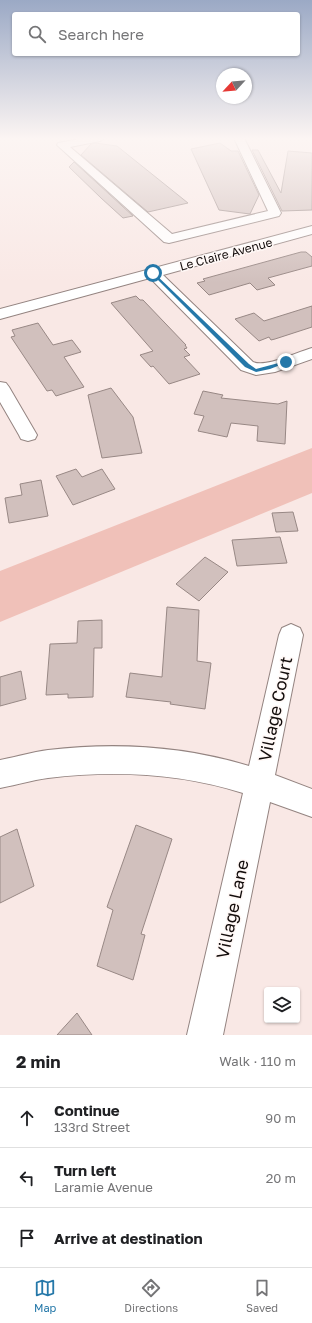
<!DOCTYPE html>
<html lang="en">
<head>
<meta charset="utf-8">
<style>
  :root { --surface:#fff; --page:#f6f6f6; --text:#202124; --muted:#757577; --line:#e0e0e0; --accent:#2578a9 }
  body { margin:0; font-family:"Golos Text",sans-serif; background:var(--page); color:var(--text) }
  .controls { position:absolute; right:12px; bottom:12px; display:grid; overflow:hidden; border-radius:4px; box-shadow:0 1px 3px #0004 }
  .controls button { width:36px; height:36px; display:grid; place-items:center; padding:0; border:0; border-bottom:1px solid var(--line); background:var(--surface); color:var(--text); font:20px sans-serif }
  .compass { position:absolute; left:216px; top:68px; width:36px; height:36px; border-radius:50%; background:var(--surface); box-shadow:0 1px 3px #0004; rotate:244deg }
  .stop { position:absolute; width:12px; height:12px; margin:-9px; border:3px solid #2578a9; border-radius:50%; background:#fff }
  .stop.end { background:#2578a9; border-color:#fff; box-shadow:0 1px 4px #0008 }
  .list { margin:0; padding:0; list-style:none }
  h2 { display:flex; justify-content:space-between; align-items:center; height:52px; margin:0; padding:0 16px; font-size:17px }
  h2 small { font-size:13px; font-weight:400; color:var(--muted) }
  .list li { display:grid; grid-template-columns:26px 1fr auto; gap:12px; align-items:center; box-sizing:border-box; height:60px; padding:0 16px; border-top:1px solid var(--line) }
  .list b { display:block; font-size:15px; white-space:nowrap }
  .list p { margin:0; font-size:13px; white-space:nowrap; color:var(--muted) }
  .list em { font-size:13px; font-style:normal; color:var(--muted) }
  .icon { flex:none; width:22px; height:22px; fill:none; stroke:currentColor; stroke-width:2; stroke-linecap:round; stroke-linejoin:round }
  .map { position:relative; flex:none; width:312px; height:1035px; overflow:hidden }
  .search { position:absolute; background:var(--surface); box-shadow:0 1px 3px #0004; left:12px; right:12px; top:12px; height:44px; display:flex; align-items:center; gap:10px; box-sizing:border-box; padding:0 14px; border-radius:4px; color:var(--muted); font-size:15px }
  .sheet { height:232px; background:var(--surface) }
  nav { display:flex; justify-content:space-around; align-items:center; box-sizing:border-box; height:56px; border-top:1px solid var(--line); background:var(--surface); font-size:11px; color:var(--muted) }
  nav a { display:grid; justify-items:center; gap:2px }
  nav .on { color:var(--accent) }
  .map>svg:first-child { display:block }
  .green { fill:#f0c1b9 }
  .building { fill:#d1c0bd; stroke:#988885 }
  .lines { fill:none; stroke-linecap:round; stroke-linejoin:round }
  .minor-casing { stroke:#948481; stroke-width:2 }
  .minor { fill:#fff; fill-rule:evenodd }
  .route { fill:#2578a9 }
  .labels { text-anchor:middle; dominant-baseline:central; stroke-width:3; stroke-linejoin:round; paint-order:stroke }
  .far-street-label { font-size:12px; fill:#120c0b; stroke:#fff8f6 }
  .near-street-label { font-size:17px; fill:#120c0b; stroke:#fff8f6 }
</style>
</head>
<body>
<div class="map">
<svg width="312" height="1035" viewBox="0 0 312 1035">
  <rect width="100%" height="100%" fill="#f9e8e5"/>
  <path class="green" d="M312 448V493L0 622V571Z"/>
  <path class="building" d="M95 143 117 146 188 203 148 212 81 155 91 144Z
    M220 143 231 151H238L259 195 250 214 219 210 191 149Z
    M252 150H258L281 193 288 151 312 153V210L282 211Z
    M74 162 133 216 123 218 101 198 69 167Z
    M301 252H306L312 257V266L268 278 275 285 257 290 250 283 209 295 197 283 205 281 203 279Z
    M136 296 140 300H143L186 345H185L187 348 184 349 190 355 184 357 200 374 169 384 153 366 151 367 140 355 153 351 111 303Z
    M312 306V327L275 339 271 340 269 337 259 341 235 319 254 313 264 321Z
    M38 323 53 345 72 340 81 352 64 357 84 387 56 396 52 390 47 391 11 337 15 336 12 330Z
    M111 388 133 417 142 453 102 458 88 395Z
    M203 391 223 395 221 398 278 404 287 401 285 444 257 441 258 426 231 423 227 437 198 431 204 416 194 414Z
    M76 469 82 477 102 469 115 489 73 505 56 476Z
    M41 480 48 516 9 523 5 498 22 495 20 484Z
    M293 512 298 531 276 532 272 513Z
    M280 537 287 563 237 566 232 540Z
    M205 557 228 572 199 601 176 584Z
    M167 607 199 610 197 661 211 663 205 709 170 704 171 702 126 697 130 673 162 677Z
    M102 620V648H94L93 697 68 698V694L46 695 50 644 77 643 78 621Z
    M21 671 26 699 0 706V677Z
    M136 825 172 839 141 934 145 935 133 980 97 966 113 910 107 907Z
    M17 829 34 886 0 903V837Z
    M77 1013 92 1035H57Z"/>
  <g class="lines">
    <g class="minor-casing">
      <path id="minor" d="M85 138H105L100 141 70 147 172 234 268 211 234 138H244L281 213 279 216 169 243 164 242 57 145 58 143Z
        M312 226V234L163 275 253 362C266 368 297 352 312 348V359L275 372 256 375 241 370 150 278 0 319V309Z
        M0 382 6 383 9 387 37 435 35 439 28 441 21 439 19 435 0 402Z
        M291 624 300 628 303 635 275 775 312 789V817L270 802 223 1035H187L243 793C180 773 113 770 48 778 32 780 16 785 0 788V760C16 757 32 752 48 750 115 742 184 746 249 766L279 635 282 628Z"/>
    </g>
    <use href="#minor" class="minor"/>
  </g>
  <linearGradient id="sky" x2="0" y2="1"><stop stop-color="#9ba9c5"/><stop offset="0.49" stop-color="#fcf5f3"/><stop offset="1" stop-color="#fcf5f3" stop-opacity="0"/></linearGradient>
  <rect width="312" height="283" fill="url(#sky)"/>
  <path class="route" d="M153 272 249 364 256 369 286 361 288 362 270 369 256 372 245 367 152 274Z"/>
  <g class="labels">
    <g class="far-street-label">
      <text transform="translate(226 254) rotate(-15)">Le Claire Avenue</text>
    </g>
    <g class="near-street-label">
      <text transform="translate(275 709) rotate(-78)">Village Court</text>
      <text transform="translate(232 909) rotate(-78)">Village Lane</text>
    </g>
  </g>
</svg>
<div class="controls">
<button><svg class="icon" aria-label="layers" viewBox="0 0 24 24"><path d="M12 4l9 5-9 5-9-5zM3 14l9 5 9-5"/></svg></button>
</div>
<svg class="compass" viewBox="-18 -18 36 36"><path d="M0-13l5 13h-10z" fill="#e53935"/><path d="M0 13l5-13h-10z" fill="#757577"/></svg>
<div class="stop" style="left:153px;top:273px"></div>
<div class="stop end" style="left:286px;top:362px"></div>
<div class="search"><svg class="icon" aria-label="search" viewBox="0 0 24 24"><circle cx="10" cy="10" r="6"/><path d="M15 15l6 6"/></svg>Search here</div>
</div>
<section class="sheet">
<h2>2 min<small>Walk · 110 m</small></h2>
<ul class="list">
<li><svg class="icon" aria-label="ahead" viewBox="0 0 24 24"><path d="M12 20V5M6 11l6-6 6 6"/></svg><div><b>Continue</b><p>133rd Street</p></div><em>90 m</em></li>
<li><svg class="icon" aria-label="left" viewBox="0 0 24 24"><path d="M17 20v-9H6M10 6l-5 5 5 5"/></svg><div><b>Turn left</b><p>Laramie Avenue</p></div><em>20 m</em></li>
<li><svg class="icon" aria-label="arrive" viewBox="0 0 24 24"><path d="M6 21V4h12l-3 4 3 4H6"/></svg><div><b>Arrive at destination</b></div></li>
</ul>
</section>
<nav>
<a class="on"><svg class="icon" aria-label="map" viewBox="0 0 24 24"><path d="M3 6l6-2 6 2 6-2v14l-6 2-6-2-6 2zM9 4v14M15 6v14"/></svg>Map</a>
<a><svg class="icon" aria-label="directions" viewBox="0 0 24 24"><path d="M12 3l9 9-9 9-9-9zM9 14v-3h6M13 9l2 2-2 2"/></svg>Directions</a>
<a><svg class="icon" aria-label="saved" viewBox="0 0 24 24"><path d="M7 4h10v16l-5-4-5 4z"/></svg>Saved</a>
</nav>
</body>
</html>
